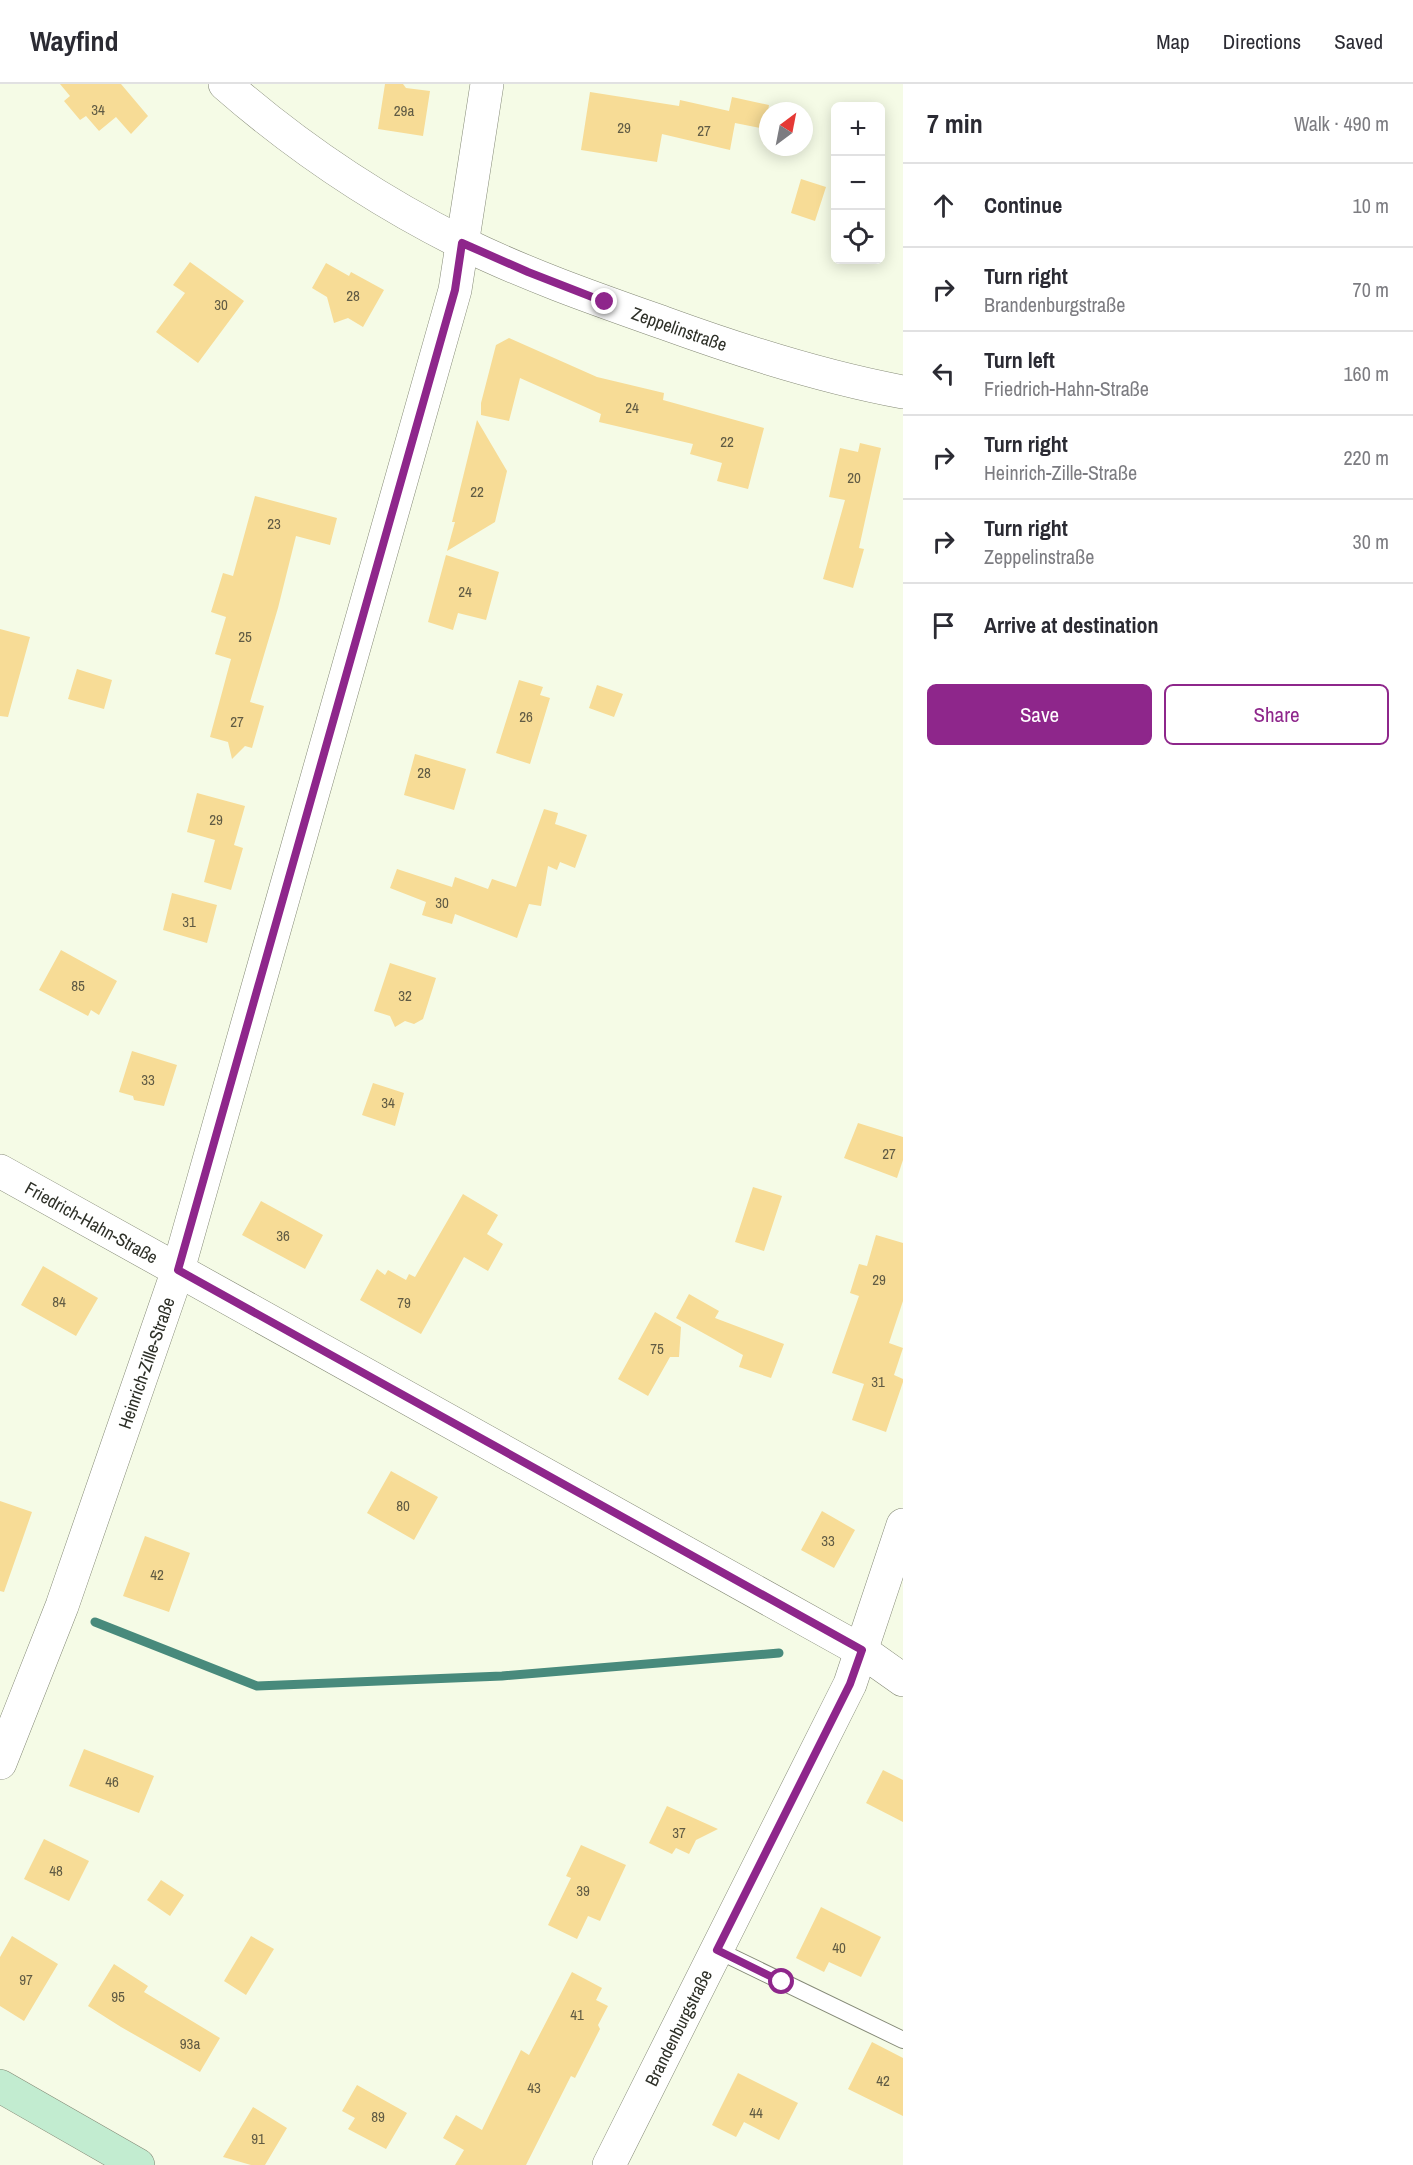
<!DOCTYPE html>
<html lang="en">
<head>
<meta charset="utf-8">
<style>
  :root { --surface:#fff; --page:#f2f2f3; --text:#2b2b33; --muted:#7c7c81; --line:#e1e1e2; --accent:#8e268b }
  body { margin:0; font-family:"Archivo Narrow",sans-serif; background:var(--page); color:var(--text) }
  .controls { position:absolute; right:18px; top:18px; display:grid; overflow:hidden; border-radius:9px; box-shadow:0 3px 15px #0003 }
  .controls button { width:54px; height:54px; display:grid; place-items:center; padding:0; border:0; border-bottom:2px solid var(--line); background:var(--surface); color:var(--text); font:30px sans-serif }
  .compass { position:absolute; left:759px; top:18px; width:54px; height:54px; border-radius:50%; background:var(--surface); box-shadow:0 3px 15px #0003; rotate:32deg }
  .stop { position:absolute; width:18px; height:18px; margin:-14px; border:4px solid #8e268b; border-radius:50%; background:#fff }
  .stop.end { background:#8e268b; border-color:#fff; box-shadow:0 2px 6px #0008 }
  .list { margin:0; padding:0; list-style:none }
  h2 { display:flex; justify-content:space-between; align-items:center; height:78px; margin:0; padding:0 24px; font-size:26px }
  h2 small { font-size:20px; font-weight:400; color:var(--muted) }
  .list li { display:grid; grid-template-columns:39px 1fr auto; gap:18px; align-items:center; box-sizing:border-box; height:84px; padding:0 24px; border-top:2px solid var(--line) }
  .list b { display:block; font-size:22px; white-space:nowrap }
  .list p { margin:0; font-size:20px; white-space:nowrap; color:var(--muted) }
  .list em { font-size:20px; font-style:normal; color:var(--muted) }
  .actions { display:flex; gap:12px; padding:18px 24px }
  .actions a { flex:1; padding:14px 0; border:2px solid var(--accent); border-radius:9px; text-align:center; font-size:21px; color:var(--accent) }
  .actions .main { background:var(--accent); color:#fff }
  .icon { flex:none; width:33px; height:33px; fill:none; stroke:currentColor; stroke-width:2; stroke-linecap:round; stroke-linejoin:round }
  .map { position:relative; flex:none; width:903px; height:2081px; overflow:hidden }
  header { display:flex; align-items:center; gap:36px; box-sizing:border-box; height:84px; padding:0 30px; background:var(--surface); border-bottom:2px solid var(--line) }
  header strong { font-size:28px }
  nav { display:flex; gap:33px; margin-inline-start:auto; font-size:21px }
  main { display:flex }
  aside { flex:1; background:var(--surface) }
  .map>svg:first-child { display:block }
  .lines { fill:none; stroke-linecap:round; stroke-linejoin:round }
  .stream { stroke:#488a7c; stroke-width:9 }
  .building { fill:#f7dc96 }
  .lane-casing { stroke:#848976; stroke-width:18 }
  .street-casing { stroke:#848976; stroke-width:34 }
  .secondary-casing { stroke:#848976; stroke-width:34 }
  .lane { stroke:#fff; stroke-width:16 }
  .street { stroke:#fff; stroke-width:33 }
  .secondary { stroke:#c2ecd0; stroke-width:33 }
  .route { stroke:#8e268b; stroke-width:8 }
  .labels { text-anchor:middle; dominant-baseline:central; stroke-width:5; stroke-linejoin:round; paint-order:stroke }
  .number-label { font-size:15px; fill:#605b44 }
  .street-label { font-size:18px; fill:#2e3028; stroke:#f5fbe6 }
</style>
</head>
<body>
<header>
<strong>Wayfind</strong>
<nav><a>Map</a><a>Directions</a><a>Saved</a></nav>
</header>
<main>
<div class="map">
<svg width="903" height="2081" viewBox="0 0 903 2081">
  <rect width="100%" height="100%" fill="#f5fbe6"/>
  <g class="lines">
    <path class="stream" d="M95 1538 257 1602 502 1592 779 1569"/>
  </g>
  <path class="building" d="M60 0H121L148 32 131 50 116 33 99 47 86 32 80 36 64 17 70 12Z
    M385 0H403L406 4 430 7 423 52 378 45Z
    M590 8 679 22 680 16 729 27 732 13 769 21 765 45 735 39 730 66 662 50 657 78 581 66Z
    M801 95 826 103 815 137 791 129Z
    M190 178 244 217 198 279 156 248 185 209 173 201Z
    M326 179 349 192 351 188 384 206 363 243 348 234 334 239 327 213 312 204Z
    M509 254 597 293 664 309 663 316 764 344 748 405 717 397 722 379 690 370 693 360 599 338 601 330 520 294 509 337 481 331V319L496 261Z
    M477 336 507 387 495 438 447 467 455 438H452Z
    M860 359 881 364 859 464 864 465 853 504 823 495 845 416 829 413 840 364 858 368Z
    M255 412 337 434 330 461 296 452 278 524 250 618 264 622 252 664 245 662 232 675 228 658 210 653 231 575 215 570 226 533 211 528 223 489 233 492Z
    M446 471 499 488 486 536 458 529 453 546 428 538Z
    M0 545 30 553 8 633 0 632Z
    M77 585 112 596 104 625 68 615Z
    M519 596 543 603 540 611 550 614 530 680 496 669Z
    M597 601 623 610 614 633 589 624Z
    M415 670 466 685 454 726 404 711Z
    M197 709 245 722 234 761 225 758 243 764 231 806 204 798 215 756 187 748Z
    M544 725 558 729 555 740 587 751 575 784 560 778 557 786 548 782 541 822 529 820 517 854 455 830 452 840 422 831 426 818 390 804 397 785 452 803 455 793 488 805 492 795 516 803Z
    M172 809 217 821 207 859 163 846Z
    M61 866 117 897 99 931 91 926 88 932 39 906Z
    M390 879 436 894 423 935 414 940 405 937 395 943 390 932 374 927Z
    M132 967 177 981 164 1022 134 1016 133 1012 119 1008Z
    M373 999 404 1009 395 1042 362 1031Z
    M858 1039 903 1053V1076L897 1094 844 1074Z
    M753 1103 782 1112 764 1167 735 1158Z
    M463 1110 498 1131 487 1150 503 1160 488 1187 464 1173 421 1250 360 1216 377 1185 385 1191 388 1186 406 1196 409 1190 415 1193Z
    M261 1117 323 1151 305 1185 242 1151Z
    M876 1151 903 1159V1217L889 1259 903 1264 894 1291 903 1295V1298L886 1348 852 1336 864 1300 832 1289 859 1212 850 1209 859 1180 867 1182Z
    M43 1182 98 1214 76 1252 21 1221Z
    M689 1210 719 1227 715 1234 784 1260 771 1294 739 1283 743 1271 676 1234Z
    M655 1228 681 1243 679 1273H670L648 1312 618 1295Z
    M391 1387 438 1413 414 1456 367 1429Z
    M0 1417 32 1428 4 1508 0 1507Z
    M822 1427 855 1446 834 1484 801 1466Z
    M145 1452 190 1469 169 1528 123 1512Z
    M84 1665 154 1692 139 1729 69 1702Z
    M883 1686 903 1696V1738L866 1719Z
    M667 1722 718 1745 696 1756 689 1770 676 1764 672 1770 649 1759Z
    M44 1755 89 1777 69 1817 24 1795Z
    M581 1761 626 1781 600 1837 588 1832 577 1855 548 1841 571 1794 566 1792Z
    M161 1796 184 1811 170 1832 147 1816Z
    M821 1823 881 1853 861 1893 829 1878 824 1888 796 1874Z
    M12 1852 58 1880 24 1937 0 1922V1873Z
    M251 1852 274 1865 246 1911 224 1897Z
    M114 1880 148 1902 144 1908 220 1954 200 1988 121 1943 88 1922Z
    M572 1888 602 1904 596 1916 608 1922 598 1941 600 1945 575 1994 571 1992 526 2081H455L464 2066 443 2054 456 2031 482 2046 521 1966 529 1971Z
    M872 1958 903 1974V2032L848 2005Z
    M738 1989 798 2019 779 2056 744 2038 736 2053 712 2041Z
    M357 2001 407 2029 386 2065 348 2045 355 2034 342 2027Z
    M253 2023 287 2044 265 2081H251L223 2073Z"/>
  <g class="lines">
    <g class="lane-casing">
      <path id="lane" d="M717 1866 903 1956"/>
    </g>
    <g class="street-casing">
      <g id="street">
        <path id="s1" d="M225 0C297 63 376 116 462 159 527 191 596 215 664 239 741 267 822 293 903 308"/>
        <path id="s2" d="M0 1087 862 1567 903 1596"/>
        <path id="s3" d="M0 1679 62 1522 178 1186 455 206 487 0"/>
        <path id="s4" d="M609 2081 850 1600 903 1441"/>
      </g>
    </g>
    <g class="secondary-casing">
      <path id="secondary" d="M0 2002 138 2081"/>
    </g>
    <use href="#lane" class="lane"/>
    <use href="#street" class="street"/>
    <use href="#secondary" class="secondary"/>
  </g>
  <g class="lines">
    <path class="route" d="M605 218 528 188 462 159 455 206 178 1186 862 1566 850 1600 717 1866 782 1898"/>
  </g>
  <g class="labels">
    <g class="number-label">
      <text x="98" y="25">34</text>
      <text x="404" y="26">29a</text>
      <text x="624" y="43">29</text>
      <text x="704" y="46">27</text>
      <text x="353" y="211">28</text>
      <text x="221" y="220">30</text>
      <text x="632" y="323">24</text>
      <text x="727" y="357">22</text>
      <text x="854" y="393">20</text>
      <text x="477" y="407">22</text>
      <text x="274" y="439">23</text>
      <text x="465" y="507">24</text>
      <text x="245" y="552">25</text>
      <text x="526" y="632">26</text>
      <text x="237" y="637">27</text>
      <text x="424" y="688">28</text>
      <text x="216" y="735">29</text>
      <text x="442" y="818">30</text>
      <text x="189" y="837">31</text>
      <text x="78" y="901">85</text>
      <text x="405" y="911">32</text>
      <text x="148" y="995">33</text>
      <text x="388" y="1018">34</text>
      <text x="889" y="1069">27</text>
      <text x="283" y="1151">36</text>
      <text x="879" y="1195">29</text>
      <text x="59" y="1217">84</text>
      <text x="404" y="1218">79</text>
      <text x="657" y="1264">75</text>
      <text x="878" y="1297">31</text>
      <text x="403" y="1421">80</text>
      <text x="828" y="1456">33</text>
      <text x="157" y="1490">42</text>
      <text x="112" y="1697">46</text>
      <text x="679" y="1748">37</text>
      <text x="56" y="1786">48</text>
      <text x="583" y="1806">39</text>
      <text x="839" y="1863">40</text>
      <text x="26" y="1895">97</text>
      <text x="118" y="1912">95</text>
      <text x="577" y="1930">41</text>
      <text x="190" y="1959">93a</text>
      <text x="883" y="1996">42</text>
      <text x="534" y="2003">43</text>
      <text x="756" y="2028">44</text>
      <text x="378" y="2032">89</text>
      <text x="258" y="2054">91</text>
    </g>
    <g class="street-label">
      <text stroke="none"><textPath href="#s1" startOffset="520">Zeppelinstraße</textPath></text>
      <text stroke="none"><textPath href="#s2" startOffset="105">Friedrich-Hahn-Straße</textPath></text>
      <text stroke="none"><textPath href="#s3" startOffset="426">Heinrich-Zille-Straße</textPath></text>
      <text stroke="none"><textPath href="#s4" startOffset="154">Brandenburgstraße</textPath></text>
    </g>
  </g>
</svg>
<div class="controls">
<button>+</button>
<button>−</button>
<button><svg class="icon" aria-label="locate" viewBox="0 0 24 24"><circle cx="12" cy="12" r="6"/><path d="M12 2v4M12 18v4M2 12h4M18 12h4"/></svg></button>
</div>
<svg class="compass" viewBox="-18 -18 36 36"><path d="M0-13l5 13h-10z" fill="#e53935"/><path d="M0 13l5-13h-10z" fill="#7c7c81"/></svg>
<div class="stop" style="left:782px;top:1898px"></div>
<div class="stop end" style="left:605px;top:218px"></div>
</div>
<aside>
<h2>7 min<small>Walk · 490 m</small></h2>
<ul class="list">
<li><svg class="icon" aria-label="ahead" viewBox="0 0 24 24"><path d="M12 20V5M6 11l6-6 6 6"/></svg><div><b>Continue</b></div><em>10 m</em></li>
<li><svg class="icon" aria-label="right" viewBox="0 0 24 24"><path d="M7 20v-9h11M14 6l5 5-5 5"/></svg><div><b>Turn right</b><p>Brandenburgstraße</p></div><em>70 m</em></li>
<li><svg class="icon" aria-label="left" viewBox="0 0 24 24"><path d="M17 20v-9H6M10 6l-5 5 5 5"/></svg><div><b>Turn left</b><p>Friedrich-Hahn-Straße</p></div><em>160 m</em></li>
<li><svg class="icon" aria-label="right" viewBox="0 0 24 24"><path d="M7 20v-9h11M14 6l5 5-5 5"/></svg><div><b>Turn right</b><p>Heinrich-Zille-Straße</p></div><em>220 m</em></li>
<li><svg class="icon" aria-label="right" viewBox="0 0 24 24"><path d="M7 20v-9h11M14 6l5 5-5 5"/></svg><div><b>Turn right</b><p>Zeppelinstraße</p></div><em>30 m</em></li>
<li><svg class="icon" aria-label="arrive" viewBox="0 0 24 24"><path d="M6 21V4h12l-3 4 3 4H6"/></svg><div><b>Arrive at destination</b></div></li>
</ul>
<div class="actions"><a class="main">Save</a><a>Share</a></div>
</aside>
</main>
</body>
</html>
